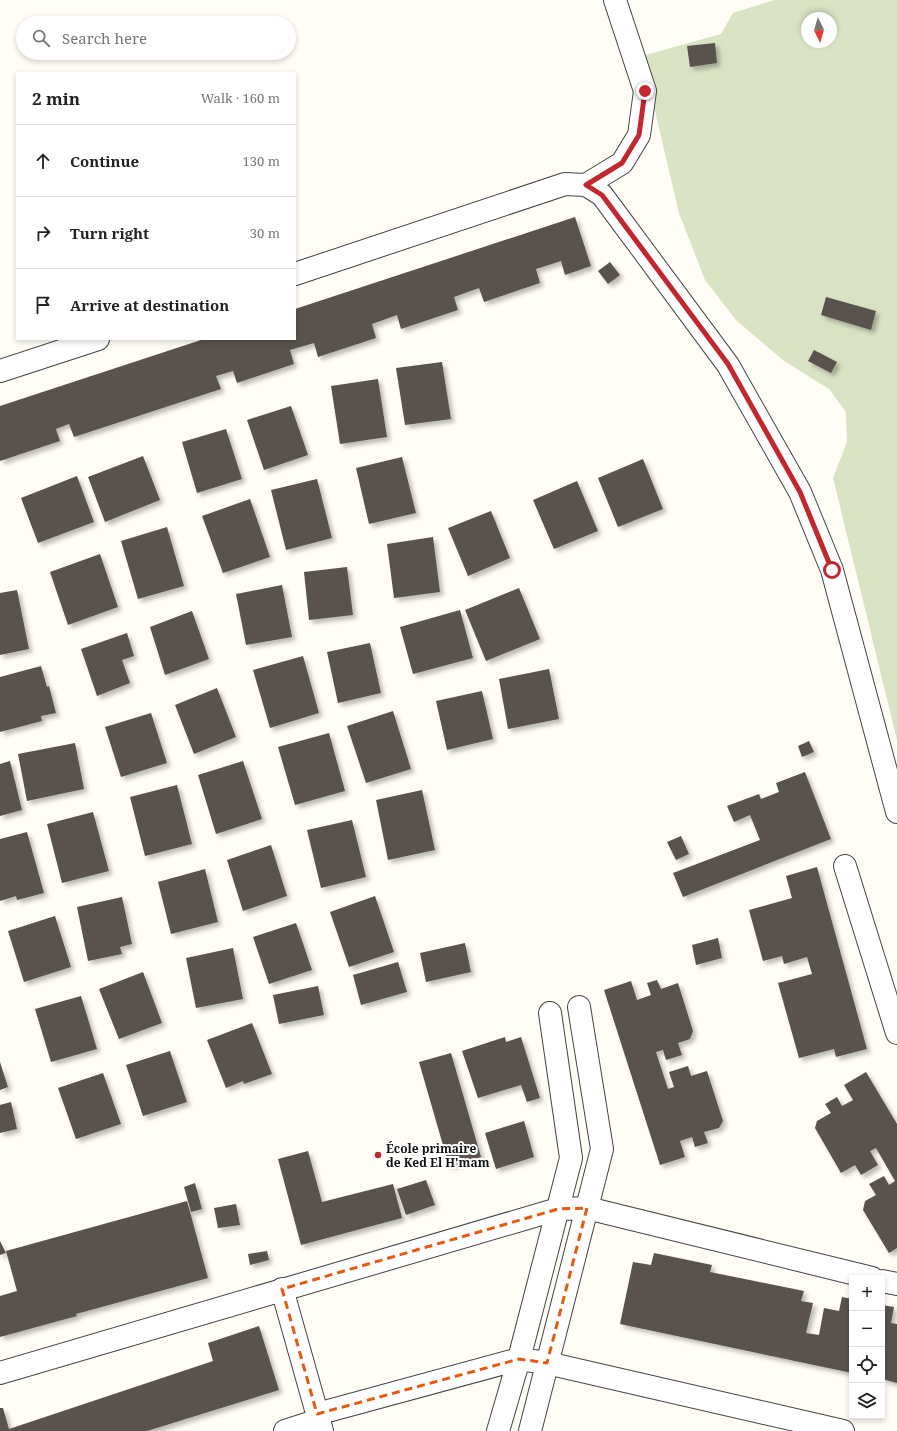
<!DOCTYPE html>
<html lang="en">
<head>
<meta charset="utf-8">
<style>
  :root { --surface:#fff; --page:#f6f6f6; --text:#222; --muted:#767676; --line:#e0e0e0 }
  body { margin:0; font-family:"Noto Serif",serif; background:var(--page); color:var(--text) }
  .controls { position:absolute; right:12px; bottom:12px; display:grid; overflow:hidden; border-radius:0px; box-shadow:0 2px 6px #0003 }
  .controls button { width:36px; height:36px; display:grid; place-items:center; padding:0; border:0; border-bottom:1px solid var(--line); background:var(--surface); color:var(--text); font:20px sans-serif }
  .compass { position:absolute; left:801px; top:12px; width:36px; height:36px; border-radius:50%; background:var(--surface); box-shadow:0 2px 6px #0003; rotate:175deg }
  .stop { position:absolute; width:12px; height:12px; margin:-9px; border:3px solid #c4262e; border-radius:50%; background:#fff }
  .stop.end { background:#c4262e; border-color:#fff; box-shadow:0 1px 4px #0008 }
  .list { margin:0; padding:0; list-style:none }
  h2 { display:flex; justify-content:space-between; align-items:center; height:52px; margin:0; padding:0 16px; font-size:17px }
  h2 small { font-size:13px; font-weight:400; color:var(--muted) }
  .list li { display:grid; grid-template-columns:26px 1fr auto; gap:12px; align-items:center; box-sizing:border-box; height:72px; padding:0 16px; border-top:1px solid var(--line) }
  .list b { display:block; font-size:15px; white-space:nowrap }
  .list em { font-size:13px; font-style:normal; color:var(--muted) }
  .icon { flex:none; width:22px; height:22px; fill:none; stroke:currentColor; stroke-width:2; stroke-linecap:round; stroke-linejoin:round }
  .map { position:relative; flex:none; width:897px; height:1431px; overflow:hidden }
  .search { position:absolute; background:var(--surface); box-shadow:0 2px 6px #0003; left:16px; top:16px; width:280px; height:44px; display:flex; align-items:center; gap:10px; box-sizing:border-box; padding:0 14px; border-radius:22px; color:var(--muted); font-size:15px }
  .panel { position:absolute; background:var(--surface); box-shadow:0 2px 6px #0003; left:16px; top:72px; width:280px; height:268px; border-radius:0px }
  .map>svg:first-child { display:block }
  .cemetery { fill:#d9e3c4; fill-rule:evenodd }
  .building { fill:#5a524d; filter:url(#shadow) }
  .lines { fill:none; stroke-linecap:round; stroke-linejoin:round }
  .minor-casing { stroke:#444; stroke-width:24 }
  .minor { stroke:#fff; stroke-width:22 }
  .route { stroke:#c4262e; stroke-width:5 }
  .marked { fill:none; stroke:#e8590c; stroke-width:3; stroke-dasharray:8 5; stroke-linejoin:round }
  .poi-dot { fill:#c4262e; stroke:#fff; stroke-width:1.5 }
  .labels { text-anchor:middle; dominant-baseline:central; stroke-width:4; stroke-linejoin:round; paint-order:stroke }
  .poi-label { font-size:12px; font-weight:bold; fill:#111; stroke:#fff; text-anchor:start }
</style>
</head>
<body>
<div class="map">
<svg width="897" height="1431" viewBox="0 0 897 1431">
  <defs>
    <filter id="shadow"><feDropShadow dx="3.5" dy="3.5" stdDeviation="2" flood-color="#0004"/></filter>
  </defs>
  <rect width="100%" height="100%" fill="#fffdf5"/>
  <path class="cemetery" d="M774 0H897V740L833 478 847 442 846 412 829 389 784 361 736 320 705 280 679 213 642 56 721 34 733 13ZM807 18H831V42H807Z"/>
  <path class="building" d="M715 43 717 63 690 67 687 46Z
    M575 217 591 266 565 275 561 261 536 269 540 283 484 302 479 288 454 297 458 310 401 329 397 315 372 324 376 338 318 357 314 343 290 350 294 364 237 383 233 371 216 376 221 389 74 437 69 424 56 429 60 441 0 461V406L204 339H295V309Z
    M610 262 620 275 608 284 598 271Z
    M826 297 876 311 871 330 821 315Z
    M814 350 837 362 831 373 808 361Z
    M442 362 451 419 405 425 396 368Z
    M378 379 387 437 340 444 331 386Z
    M291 406 308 455 264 470 247 420Z
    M226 429 242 479 197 493 182 442Z
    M143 456 160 500 105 522 88 477Z
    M402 457 416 513 369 524 356 468Z
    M643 459 663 509 618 527 598 478Z
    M77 476 94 522 38 543 21 498Z
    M317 479 332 538 286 550 271 490Z
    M577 481 598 531 554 549 533 500Z
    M250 499 270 557 223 573 202 516Z
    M491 511 510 558 468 576 448 528Z
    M167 527 184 586 138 599 121 541Z
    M433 537 440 592 394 598 387 544Z
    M100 554 118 607 68 625 50 572Z
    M347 567 353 615 309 620 304 572Z
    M282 585 292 637 246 645 236 594Z
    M519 588 540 639 486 661 465 610Z
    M17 590 29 649 0 655V593Z
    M460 610 473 658 413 674 400 627Z
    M192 611 209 659 165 675 150 627Z
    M127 633 134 656 122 660 130 683 97 696 81 649Z
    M370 643 381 693 338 703 327 652Z
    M303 656 319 713 270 728 253 670Z
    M41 666 47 687 49 686 56 713 41 716 42 721 0 732V677Z
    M549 669 559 719 508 729 499 679Z
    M217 688 236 737 194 754 175 705Z
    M482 691 493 739 447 750 436 701Z
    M393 711 411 769 366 783 347 726Z
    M151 713 167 763 121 777 105 727Z
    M329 733 345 791 295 805 278 747Z
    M809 741 814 752 802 757 798 746Z
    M75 743 84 789 27 801 18 754Z
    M10 761 22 810 0 816V764Z
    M243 761 262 819 216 834 198 775Z
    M805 772 831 839 683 897 673 873 760 840 750 815 734 822 727 806 759 794 761 799 779 792 776 783Z
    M177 785 192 844 145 856 130 797Z
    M422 790 435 850 388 860 376 800Z
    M93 812 109 871 62 883 47 824Z
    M352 820 366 877 321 888 307 830Z
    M27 832 44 893 17 900 16 896 0 901V839Z
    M681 836 689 854 676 860 667 842Z
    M271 845 287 896 243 911 227 860Z
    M817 867 867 1049 836 1057 834 1049 799 1058 778 983 812 974 807 957 784 964 782 956 763 961 749 910 792 898 786 876Z
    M205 869 218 922 171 934 158 882Z
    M375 896 394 952 349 967 330 912Z
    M122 897 132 944 120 947 122 954 88 961 77 907Z
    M55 916 71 967 24 982 8 931Z
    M296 923 312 970 269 984 253 937Z
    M718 938 722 958 696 965 692 945Z
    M465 943 471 972 426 982 420 953Z
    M233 948 243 999 196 1008 186 958Z
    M398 962 407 992 361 1005 353 975Z
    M143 972 162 1023 119 1039 99 989Z
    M657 980 661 989 678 983 693 1031 690 1039 678 1043 682 1055 666 1060 663 1050 656 1052 668 1089 674 1087 669 1072 688 1066 691 1076 707 1071 723 1121 719 1128 704 1132 708 1143 695 1147 692 1137 680 1141 685 1157 660 1165 604 990 631 981 637 1000 651 995 647 983Z
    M318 986 324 1015 279 1024 273 995Z
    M81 996 97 1049 51 1062 35 1009Z
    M252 1023 272 1074 244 1084 243 1081 226 1088 207 1040Z
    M505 1037 506 1042 521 1037 540 1098 527 1102 521 1085 478 1098 462 1051Z
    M170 1051 187 1102 143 1116 126 1065Z
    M451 1053 481 1157 449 1166 419 1062Z
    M0 1062 8 1087 0 1090Z
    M866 1072 897 1124V1248L889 1253 863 1210 865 1201 876 1195 869 1184 884 1176 889 1185 895 1181 876 1148 870 1151 878 1165 861 1175 855 1165 841 1173 815 1128 817 1121 831 1113 825 1104 837 1097 842 1106 853 1100 844 1085Z
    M103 1073 121 1124 76 1139 58 1088Z
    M11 1102 17 1129 0 1133V1105Z
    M524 1121 534 1157 496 1169 485 1133Z
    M308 1151 322 1202 393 1184 402 1218 301 1245 278 1159Z
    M426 1180 435 1205 406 1215 397 1189Z
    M195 1183 202 1209 191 1212 184 1187Z
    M187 1201 208 1278 76 1314 77 1316 0 1337V1296L17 1291 6 1251Z
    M236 1204 240 1225 218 1228 214 1208Z
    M0 1241 6 1253 0 1255Z
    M267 1251 269 1260 250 1265 248 1254Z
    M654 1253 712 1265 710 1272 804 1291 801 1301 813 1303 806 1333 819 1335 824 1308 839 1311 842 1297 852 1299V1373L620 1324 633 1262 651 1265Z
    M882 1305 894 1307 891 1323 897 1324V1383L882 1379Z
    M259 1326 279 1390 147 1431H0V1408H3L9 1429 213 1361 208 1343Z"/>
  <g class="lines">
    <g class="minor-casing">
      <path id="minor" d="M586 185 622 163 639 135 645 91 615 0
        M295 274 565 184 586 185 602 195 728 365 800 492 832 570 897 812
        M0 371 98 339
        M845 866 897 1033
        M882 1281 897 1284
        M282 1289 322 1431
        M0 1373 558 1209 587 1208 872 1278
        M317 1414 519 1359 547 1363 843 1431
        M285 1431 319 1420
        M498 1431 519 1359 571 1158 550 1013
        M530 1431 602 1149 579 1007"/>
    </g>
    <use href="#minor" class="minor"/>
  </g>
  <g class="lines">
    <path class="route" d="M645 91 639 135 622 163 586 185 602 195 728 364 800 492 832 570"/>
  </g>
  <path class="marked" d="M587 1208 547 1363 519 1359 317 1414 282 1289 558 1209Z"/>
  <circle class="poi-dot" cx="378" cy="1155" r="4"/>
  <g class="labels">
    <g class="poi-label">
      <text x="386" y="1148">École primaire<tspan x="386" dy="14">de Ked El H'mam</tspan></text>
    </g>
  </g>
</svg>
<div class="controls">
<button>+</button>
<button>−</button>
<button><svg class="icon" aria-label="locate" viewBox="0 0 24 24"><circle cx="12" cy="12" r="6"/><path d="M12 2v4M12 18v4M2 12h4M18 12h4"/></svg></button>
<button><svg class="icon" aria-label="layers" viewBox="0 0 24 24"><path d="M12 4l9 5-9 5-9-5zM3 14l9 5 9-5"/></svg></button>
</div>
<svg class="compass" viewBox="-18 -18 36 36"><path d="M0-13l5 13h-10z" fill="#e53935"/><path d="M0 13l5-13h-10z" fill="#767676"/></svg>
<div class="stop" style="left:832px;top:570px"></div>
<div class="stop end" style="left:645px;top:91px"></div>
<div class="search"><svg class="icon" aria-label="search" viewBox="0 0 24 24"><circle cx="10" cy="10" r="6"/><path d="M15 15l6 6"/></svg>Search here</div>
<section class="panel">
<h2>2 min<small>Walk · 160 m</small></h2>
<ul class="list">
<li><svg class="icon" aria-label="ahead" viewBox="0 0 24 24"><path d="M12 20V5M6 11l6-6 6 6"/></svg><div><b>Continue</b></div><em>130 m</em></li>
<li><svg class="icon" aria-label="right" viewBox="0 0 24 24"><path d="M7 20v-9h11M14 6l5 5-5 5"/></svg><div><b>Turn right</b></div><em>30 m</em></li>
<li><svg class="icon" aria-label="arrive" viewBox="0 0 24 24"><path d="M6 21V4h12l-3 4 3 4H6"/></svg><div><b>Arrive at destination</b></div></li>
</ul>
</section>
</div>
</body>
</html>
